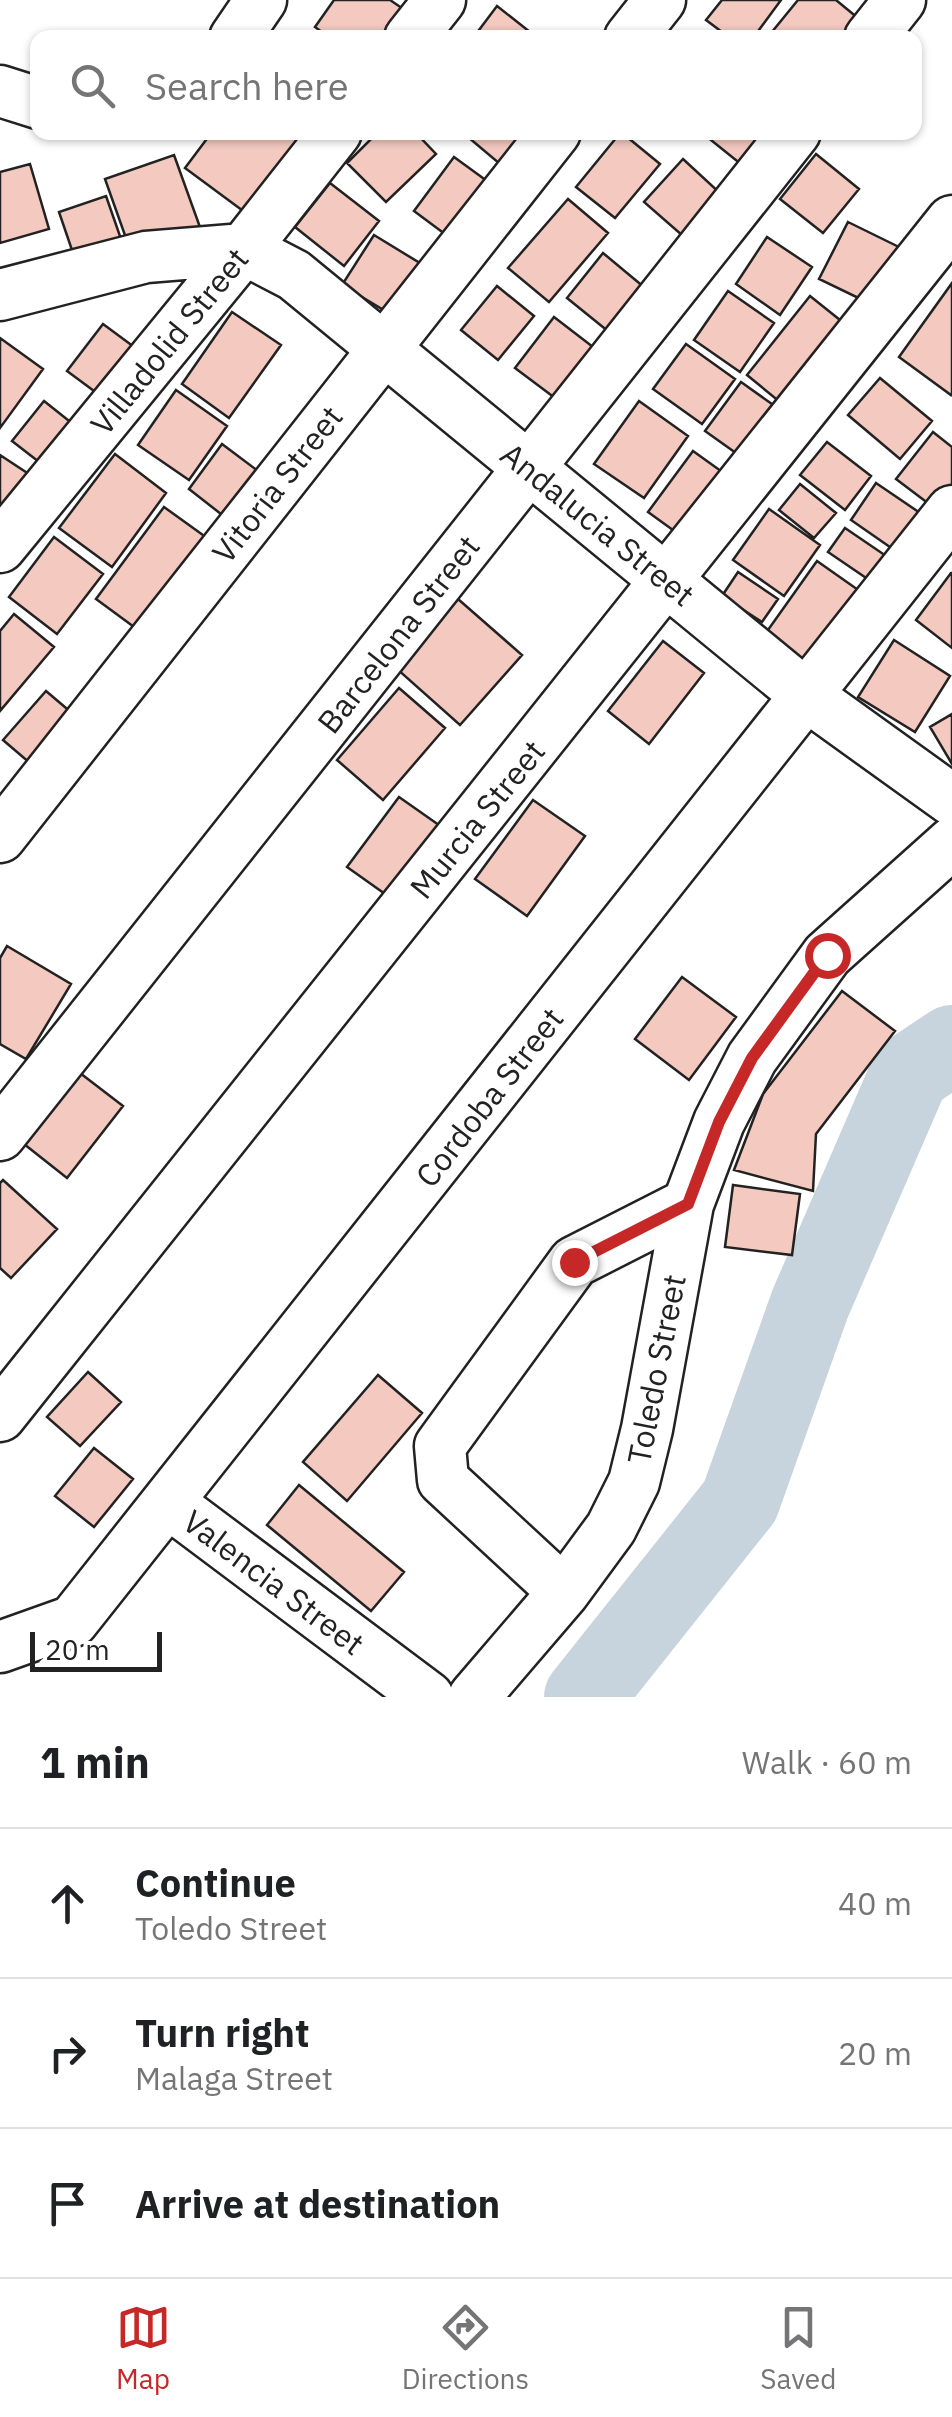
<!DOCTYPE html>
<html lang="en">
<head>
<meta charset="utf-8">
<style>
  :root { --surface:#fff; --page:#f6f6f6; --text:#202124; --muted:#757577; --line:#e0e0e0; --accent:#c62828 }
  body { margin:0; font-family:"IBM Plex Sans",sans-serif; background:var(--page); color:var(--text) }
  .scale { position:absolute; left:30px; bottom:25px; width:132px; box-sizing:border-box; padding-left:10px; border:5px solid #222; border-top:0; font-size:28px; line-height:35px; white-space:nowrap; color:#222; -webkit-text-stroke:8px #fff; paint-order:stroke }
  .stop { position:absolute; width:30px; height:30px; margin:-22px; border:8px solid #c62828; border-radius:50%; background:#fff }
  .stop.end { background:#c62828; border-color:#fff; box-shadow:0 2px 10px #0008 }
  .list { margin:0; padding:0; list-style:none }
  h2 { display:flex; justify-content:space-between; align-items:center; height:130px; margin:0; padding:0 40px; font-size:42px }
  h2 small { font-size:32px; font-weight:400; color:var(--muted) }
  .list li { display:grid; grid-template-columns:65px 1fr auto; gap:30px; align-items:center; box-sizing:border-box; height:150px; padding:0 40px; border-top:2px solid var(--line) }
  .list b { display:block; font-size:38px; white-space:nowrap }
  .list p { margin:0; font-size:32px; white-space:nowrap; color:var(--muted) }
  .list em { font-size:32px; font-style:normal; color:var(--muted) }
  .icon { flex:none; width:55px; height:55px; fill:none; stroke:currentColor; stroke-width:2; stroke-linecap:round; stroke-linejoin:round }
  .map { position:relative; flex:none; width:952px; height:1697px; overflow:hidden }
  .search { position:absolute; background:var(--surface); box-shadow:0 2px 8px #0004; left:30px; right:30px; top:30px; height:110px; display:flex; align-items:center; gap:25px; box-sizing:border-box; padding:0 35px; border-radius:20px; color:var(--muted); font-size:38px }
  .sheet { height:580px; background:var(--surface) }
  nav { display:flex; justify-content:space-around; align-items:center; box-sizing:border-box; height:140px; border-top:2px solid var(--line); background:var(--surface); font-size:28px; color:var(--muted) }
  nav a { display:grid; justify-items:center; gap:5px }
  nav .on { color:var(--accent) }
  .map>svg:first-child { display:block }
  .lines { fill:none; stroke-linecap:round; stroke-linejoin:round }
  .river { stroke:#c7d3dd; stroke-width:80 }
  .building { fill:#f3c9c0; stroke:#222; stroke-width:2.5 }
  .minor-casing { stroke:#222; stroke-width:55 }
  .minor { stroke:#fff; stroke-width:50 }
  .route { stroke:#c62828; stroke-width:12 }
  .labels { text-anchor:middle; dominant-baseline:central; stroke-width:8; stroke-linejoin:round; paint-order:stroke }
  .street-label { font-size:32px; fill:#222; stroke:#fff }
</style>
</head>
<body>
<div class="map">
<svg width="952" height="1697" viewBox="0 0 952 1697">
  <rect width="100%" height="100%" fill="#fff"/>
  <g class="lines">
    <path class="river" d="M584 1697 740 1501 810 1304 910 1073 952 1045"/>
  </g>
  <path class="building" d="M334 0H390L415 17 400 38H330L315 27Z
    M722 0H781L753 38H730L706 20Z
    M798 0H836L859 19 843 38H767Z
    M497 6 530 32 526 38H473Z
    M212 132H287L307 147 254 219 185 168Z
    M378 132H415L436 154 386 202 347 163Z
    M462 132H547L513 175Z
    M621 132 660 164 615 218 576 187Z
    M701 132H768L742 165Z
    M816 154 859 189 823 233 780 199Z
    M174 155 201 230 132 255 105 179Z
    M454 157 498 189 457 243 414 211Z
    M683 159 721 194 683 236 644 202Z
    M30 164 49 229 0 243V172Z
    M330 183 379 221 344 266 295 227Z
    M106 196 121 239 74 256 59 212Z
    M568 199 608 233 549 302 508 268Z
    M848 222 903 249 875 306 819 279Z
    M374 235 428 268 397 318 342 285Z
    M767 237 812 267 780 315 736 284Z
    M603 253 645 288 609 332 567 298Z
    M952 283V393L951 395 899 357Z
    M497 286 534 316 498 360 461 330Z
    M728 291 774 323 740 372 694 340Z
    M810 296 850 328 786 407 747 375Z
    M232 312 281 345 229 418 182 384Z
    M554 317 593 347 555 398 515 368Z
    M103 324 149 358 113 405 67 371Z
    M0 338 43 369 0 428Z
    M686 344 735 379 702 424 653 389Z
    M880 378 932 421 900 459 848 415Z
    M741 382 786 414 750 463 705 431Z
    M176 390 227 426 189 480 138 445Z
    M44 401 83 432 52 472 12 441Z
    M639 401 688 436 644 498 594 464Z
    M933 432 952 447V490L937 510 896 479Z
    M827 442 871 476 845 510 800 475Z
    M222 444 270 480 235 525 189 489Z
    M693 451 739 484 695 546 648 512Z
    M115 454 166 493 112 567 59 528Z
    M0 455 38 480 0 526Z
    M876 483 926 517 900 554 851 520Z
    M800 484 836 513 814 538 779 510Z
    M164 507 214 543 145 635 96 599Z
    M769 509 820 545 784 596 733 560Z
    M845 528 892 560 875 584 828 552Z
    M54 537 103 574 57 634 9 597Z
    M817 561 871 599 818 675 763 637Z
    M738 572 778 599 762 622 722 596Z
    M951 573H952V648L916 620Z
    M458 599 522 655 460 725 397 669Z
    M14 614 54 647 0 711V631Z
    M894 640 950 676 915 732 858 697Z
    M663 641 704 673 649 744 608 711Z
    M399 688 445 728 383 800 337 760Z
    M46 691 86 725 44 775 3 740Z
    M952 714V764L930 727Z
    M399 797 446 830 395 901 347 867Z
    M533 800 585 836 527 916 475 879Z
    M7 946 71 984 26 1059 0 1044V958Z
    M682 977 736 1017 689 1080 635 1039Z
    M842 991 895 1031 816 1134 813 1191 734 1170 763 1094Z
    M80 1073 123 1106 67 1178 24 1144Z
    M3 1180 57 1229 11 1278 0 1268V1183Z
    M733 1185 800 1194 792 1255 725 1247Z
    M88 1372 121 1402 80 1446 47 1417Z
    M378 1375 422 1413 347 1501 303 1462Z
    M94 1448 133 1479 94 1527 55 1496Z
    M299 1485 404 1572 371 1611 267 1525Z"/>
  <g class="lines">
    <g class="minor-casing">
      <path id="minor" d="M235 38 261 0
        M410 38 440 0
        M630 38 660 0
        M870 38 900 0
        M0 91 38 103
        M0 295 146 257 244 249 294 275 806 695 952 800
        M0 547 244 249 336 132
        M0 837 555 132
        M0 1135 795 132
        M0 1416 952 221
        M169 1503 428 1697
        M564 1592 443 1480 440 1446 574 1262 688 1204
        M0 1647 73 1621 952 511
        M474 1697 564 1592 611 1528 634 1482 647 1429 688 1204 719 1122 752 1058 827 955 952 843"/>
    </g>
    <use href="#minor" class="minor"/>
  </g>
  <g class="lines">
    <path class="route" d="M574 1262 688 1204 719 1122 752 1058 827 955"/>
  </g>
  <g class="labels">
    <g class="street-label">
      <text transform="translate(169 341) rotate(-51)">Villadolid Street</text>
      <text transform="translate(277 484) rotate(-52)">Vitoria Street</text>
      <text transform="translate(598 524) rotate(39)">Andalucia Street</text>
      <text transform="translate(398 634) rotate(-52)">Barcelona Street</text>
      <text transform="translate(477 819) rotate(-51)">Murcia Street</text>
      <text transform="translate(489 1097) rotate(-52)">Cordoba Street</text>
      <text transform="translate(656 1369) rotate(-79)">Toledo Street</text>
      <text transform="translate(274 1582) rotate(37)">Valencia Street</text>
    </g>
  </g>
</svg>
<div class="scale">20 m</div>
<div class="stop" style="left:827px;top:955px"></div>
<div class="stop end" style="left:574px;top:1262px"></div>
<div class="search"><svg class="icon" aria-label="search" viewBox="0 0 24 24"><circle cx="10" cy="10" r="6"/><path d="M15 15l6 6"/></svg>Search here</div>
</div>
<section class="sheet">
<h2>1 min<small>Walk · 60 m</small></h2>
<ul class="list">
<li><svg class="icon" aria-label="ahead" viewBox="0 0 24 24"><path d="M12 20V5M6 11l6-6 6 6"/></svg><div><b>Continue</b><p>Toledo Street</p></div><em>40 m</em></li>
<li><svg class="icon" aria-label="right" viewBox="0 0 24 24"><path d="M7 20v-9h11M14 6l5 5-5 5"/></svg><div><b>Turn right</b><p>Malaga Street</p></div><em>20 m</em></li>
<li><svg class="icon" aria-label="arrive" viewBox="0 0 24 24"><path d="M6 21V4h12l-3 4 3 4H6"/></svg><div><b>Arrive at destination</b></div></li>
</ul>
</section>
<nav>
<a class="on"><svg class="icon" aria-label="map" viewBox="0 0 24 24"><path d="M3 6l6-2 6 2 6-2v14l-6 2-6-2-6 2zM9 4v14M15 6v14"/></svg>Map</a>
<a><svg class="icon" aria-label="directions" viewBox="0 0 24 24"><path d="M12 3l9 9-9 9-9-9zM9 14v-3h6M13 9l2 2-2 2"/></svg>Directions</a>
<a><svg class="icon" aria-label="saved" viewBox="0 0 24 24"><path d="M7 4h10v16l-5-4-5 4z"/></svg>Saved</a>
</nav>
</body>
</html>
